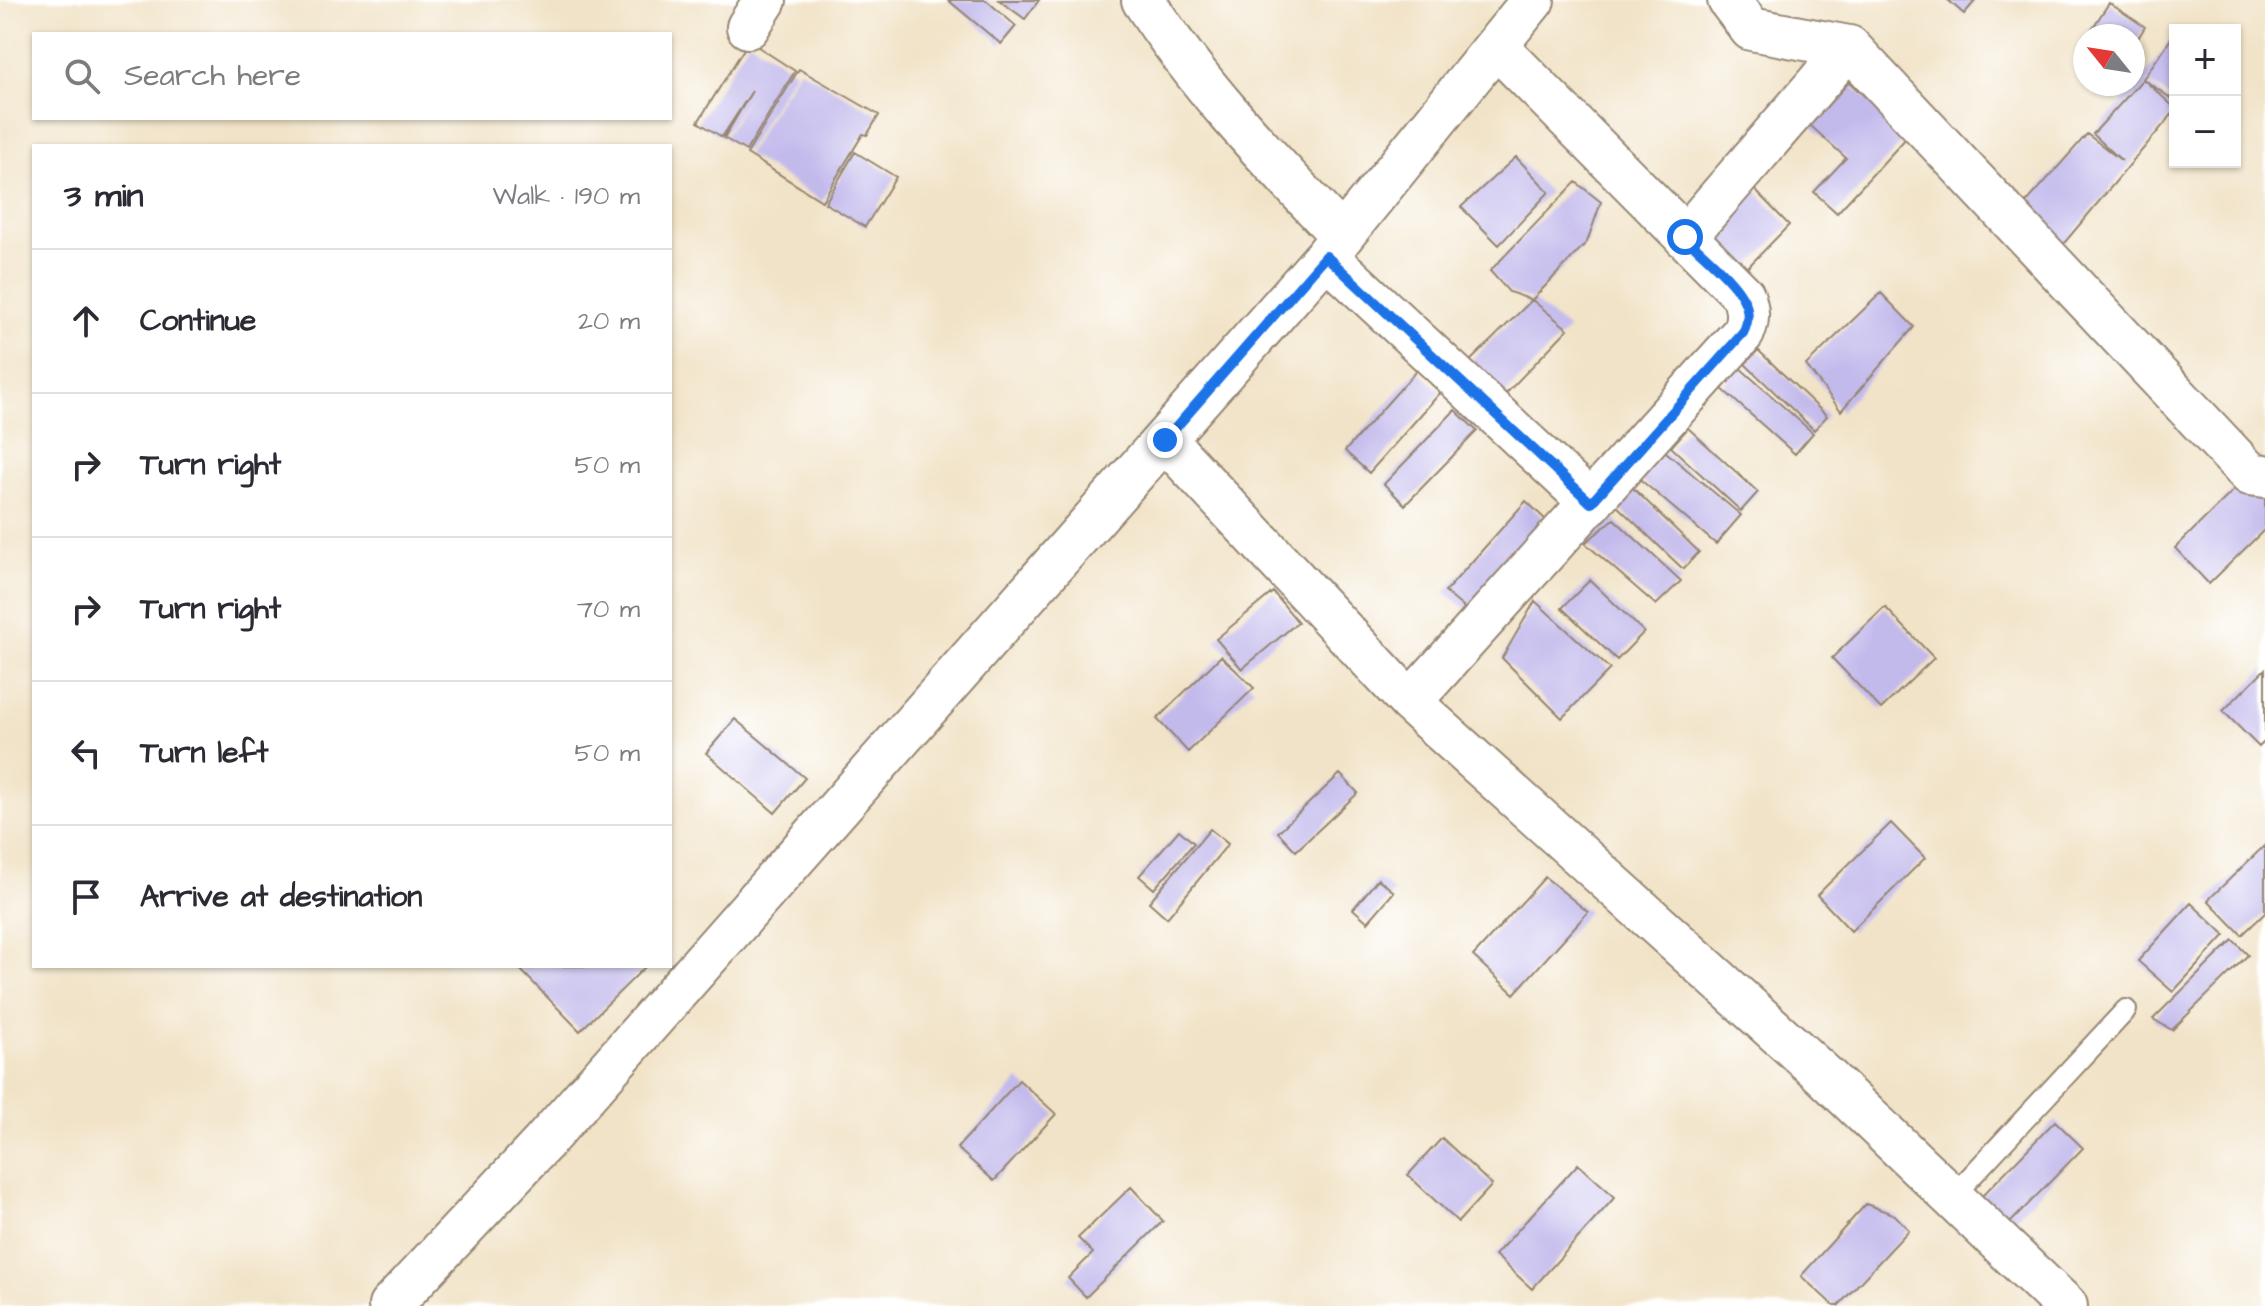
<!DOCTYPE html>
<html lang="en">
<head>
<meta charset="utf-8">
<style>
  :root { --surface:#fff; --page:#f7f7f7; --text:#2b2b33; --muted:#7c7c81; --line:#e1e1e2 }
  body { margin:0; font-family:"Architects Daughter",sans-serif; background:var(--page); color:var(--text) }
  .controls { position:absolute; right:24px; top:24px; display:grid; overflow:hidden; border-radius:0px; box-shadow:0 2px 6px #0004 }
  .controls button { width:72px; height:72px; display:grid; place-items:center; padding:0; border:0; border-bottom:2px solid var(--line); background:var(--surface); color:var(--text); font:40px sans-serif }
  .compass { position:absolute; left:2073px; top:24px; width:72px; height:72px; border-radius:50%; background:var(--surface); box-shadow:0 2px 6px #0004; rotate:300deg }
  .stop { position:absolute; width:24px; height:24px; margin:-18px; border:6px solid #1a73e8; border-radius:50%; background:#fff }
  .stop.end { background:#1a73e8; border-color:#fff; box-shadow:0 2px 8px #0008 }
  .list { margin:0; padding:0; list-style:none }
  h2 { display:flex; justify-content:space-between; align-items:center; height:104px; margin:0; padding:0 32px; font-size:34px }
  h2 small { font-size:26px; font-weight:400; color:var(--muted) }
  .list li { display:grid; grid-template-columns:52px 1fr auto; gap:24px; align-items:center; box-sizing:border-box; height:144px; padding:0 32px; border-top:2px solid var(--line) }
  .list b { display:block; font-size:30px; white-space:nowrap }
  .list em { font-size:26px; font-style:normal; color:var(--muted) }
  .icon { flex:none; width:44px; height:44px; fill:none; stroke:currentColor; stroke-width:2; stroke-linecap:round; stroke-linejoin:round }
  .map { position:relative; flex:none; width:2265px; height:1306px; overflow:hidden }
  .search { position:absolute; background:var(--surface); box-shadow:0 2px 6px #0004; left:32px; top:32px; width:640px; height:88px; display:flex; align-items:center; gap:20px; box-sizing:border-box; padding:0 28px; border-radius:0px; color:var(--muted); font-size:30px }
  .panel { position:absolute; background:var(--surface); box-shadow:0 2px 6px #0004; left:32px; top:144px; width:640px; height:824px; border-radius:0px }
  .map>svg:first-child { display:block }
  .building { fill:#c3baec }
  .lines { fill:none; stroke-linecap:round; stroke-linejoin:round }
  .lane-casing { stroke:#968672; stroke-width:24 }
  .street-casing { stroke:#968672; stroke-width:46 }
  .lane { stroke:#fff; stroke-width:20 }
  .street { stroke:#fff; stroke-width:42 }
  .route { stroke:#1a73e8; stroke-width:10 }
</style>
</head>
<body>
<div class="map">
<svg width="2265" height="1306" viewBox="0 0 2265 1306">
  <rect width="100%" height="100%" fill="#fff"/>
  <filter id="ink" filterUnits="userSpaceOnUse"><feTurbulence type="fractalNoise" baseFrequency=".0125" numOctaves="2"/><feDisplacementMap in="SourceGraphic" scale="16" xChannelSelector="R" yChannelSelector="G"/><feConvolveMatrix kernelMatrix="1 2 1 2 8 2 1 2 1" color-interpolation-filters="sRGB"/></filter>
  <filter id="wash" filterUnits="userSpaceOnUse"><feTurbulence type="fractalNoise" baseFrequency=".006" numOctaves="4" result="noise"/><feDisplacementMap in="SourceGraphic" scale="32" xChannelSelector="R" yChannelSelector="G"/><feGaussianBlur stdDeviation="1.8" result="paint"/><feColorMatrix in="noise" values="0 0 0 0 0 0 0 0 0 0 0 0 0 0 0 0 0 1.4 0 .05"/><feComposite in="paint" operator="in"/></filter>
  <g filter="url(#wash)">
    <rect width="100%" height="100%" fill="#f1e3c7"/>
    <g id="blocks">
      <path class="building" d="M948 0H986L1016 26 1001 44Z
        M999 0H1039L1025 19Z
        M1948 0H1976L1964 14Z
        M2109 3 2145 27 2133 46V36H2097L2090 32Z
        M2175 33V101L2143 79Z
        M749 41 795 71 746 151 724 138 752 91 722 137 698 122Z
        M799 69 879 115 867 135 863 134 822 201 747 154Z
        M2143 79 2175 108V111L2060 248 2019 211 2087 134 2122 161 2093 134Z
        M1849 82 1908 136 1837 213 1814 192 1846 158 1810 125Z
        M855 152 896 177 865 227 825 203Z
        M1516 157 1549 192 1499 245 1461 207Z
        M1576 182 1601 202 1587 242 1532 300 1568 329 1493 407 1459 372 1532 300 1509 292 1490 271Z
        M1752 187 1789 225 1746 269 1708 231Z
        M1881 293 1914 327 1841 411 1806 365Z
        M1758 350 1827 416 1814 430 1745 364Z
        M1739 367 1813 433 1795 454 1721 388Z
        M1417 370 1441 392 1369 473 1345 451Z
        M1455 410 1477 431 1405 505 1384 484Z
        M1688 428 1758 492 1741 511 1671 447Z
        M1660 447 1741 515 1716 544 1636 476Z
        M2250 474 2265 490V529L2209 584 2175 548Z
        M1632 487 1699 552 1683 569 1615 504Z
        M1526 501 1546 520 1469 612 1445 592Z
        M1614 519 1681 581 1656 605 1585 543Z
        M1590 580 1644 632 1617 660 1562 608Z
        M1273 592 1298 622 1242 669 1216 639Z
        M1535 601 1610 669 1562 718 1502 658Z
        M1885 607 1934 658 1881 709 1832 658Z
        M1221 656 1254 688 1188 752 1157 719Z
        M2265 669V741L2259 747 2223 711Z
        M735 719 805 778 775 813 706 753Z
        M1340 774 1358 793 1296 851 1278 832Z
        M1891 823 1925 858 1851 931 1817 895Z
        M1210 829 1228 844 1167 918 1149 902Z
        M1179 830 1194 843 1154 889 1139 876Z
        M2265 845V913L2242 935 2208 900Z
        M1545 877 1588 912 1514 994 1473 956Z
        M1378 879 1394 892 1368 922 1353 909Z
        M2191 903 2225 935 2173 992 2138 961Z
        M2233 940 2248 955 2172 1030 2153 1019Z
        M517 966H646L580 1031Z
        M1019 1080 1056 1114 994 1181 957 1148Z
        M2055 1121 2083 1148 2009 1224 1981 1197Z
        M1442 1138 1492 1185 1458 1222 1408 1175Z
        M1578 1164 1615 1197 1532 1289 1495 1255Z
        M1131 1187 1163 1221 1086 1297 1068 1278 1093 1253 1078 1238Z
        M1866 1204 1895 1215 1909 1230 1838 1306H1834L1801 1276Z"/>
    </g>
  </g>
  <g filter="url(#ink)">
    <use href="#blocks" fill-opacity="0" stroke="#968672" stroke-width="2"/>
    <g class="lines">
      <g class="lane-casing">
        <path id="lane" d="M1952 1197 2126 1010"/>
      </g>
      <g class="street-casing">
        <path id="street" d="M1143 0C1201 89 1269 159 1342 236
          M1729 0 1751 29 1849 47 2250 474 2265 476
          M748 27 765 0
          M1685 237 1849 47
          M1326 256 1591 503
          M1165 440 1410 702 1825 1076 2066 1306
          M1410 702 1743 333C1749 319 1748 310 1743 295L1496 46
          M390 1306 543 1143 1326 256 1533 0"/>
      </g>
      <use href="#lane" class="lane"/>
      <use href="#street" class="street"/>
    </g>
  </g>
  <g class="lines" filter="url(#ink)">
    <path class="route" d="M1165 440 1326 256 1591 503 1743 333C1747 325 1749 318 1747 309 1743 286 1702 254 1685 237"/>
  </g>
</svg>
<div class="controls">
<button>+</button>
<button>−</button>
</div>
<svg class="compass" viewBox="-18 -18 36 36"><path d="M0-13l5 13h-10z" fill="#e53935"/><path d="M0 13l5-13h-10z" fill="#7c7c81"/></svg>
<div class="stop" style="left:1685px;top:237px"></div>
<div class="stop end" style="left:1165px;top:440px"></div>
<div class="search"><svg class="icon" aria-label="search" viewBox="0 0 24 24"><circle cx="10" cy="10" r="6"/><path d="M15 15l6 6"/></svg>Search here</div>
<section class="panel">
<h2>3 min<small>Walk · 190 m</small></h2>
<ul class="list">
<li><svg class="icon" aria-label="ahead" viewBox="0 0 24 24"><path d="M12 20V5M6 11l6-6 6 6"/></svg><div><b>Continue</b></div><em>20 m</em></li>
<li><svg class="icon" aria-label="right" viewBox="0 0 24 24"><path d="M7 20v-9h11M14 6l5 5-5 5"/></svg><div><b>Turn right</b></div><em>50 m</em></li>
<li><svg class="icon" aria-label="right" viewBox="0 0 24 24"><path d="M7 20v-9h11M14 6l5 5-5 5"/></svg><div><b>Turn right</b></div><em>70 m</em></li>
<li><svg class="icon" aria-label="left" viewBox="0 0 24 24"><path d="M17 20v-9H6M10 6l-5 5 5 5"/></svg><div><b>Turn left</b></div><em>50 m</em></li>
<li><svg class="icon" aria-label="arrive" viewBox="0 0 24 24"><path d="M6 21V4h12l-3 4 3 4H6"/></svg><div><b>Arrive at destination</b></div></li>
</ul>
</section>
</div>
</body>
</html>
